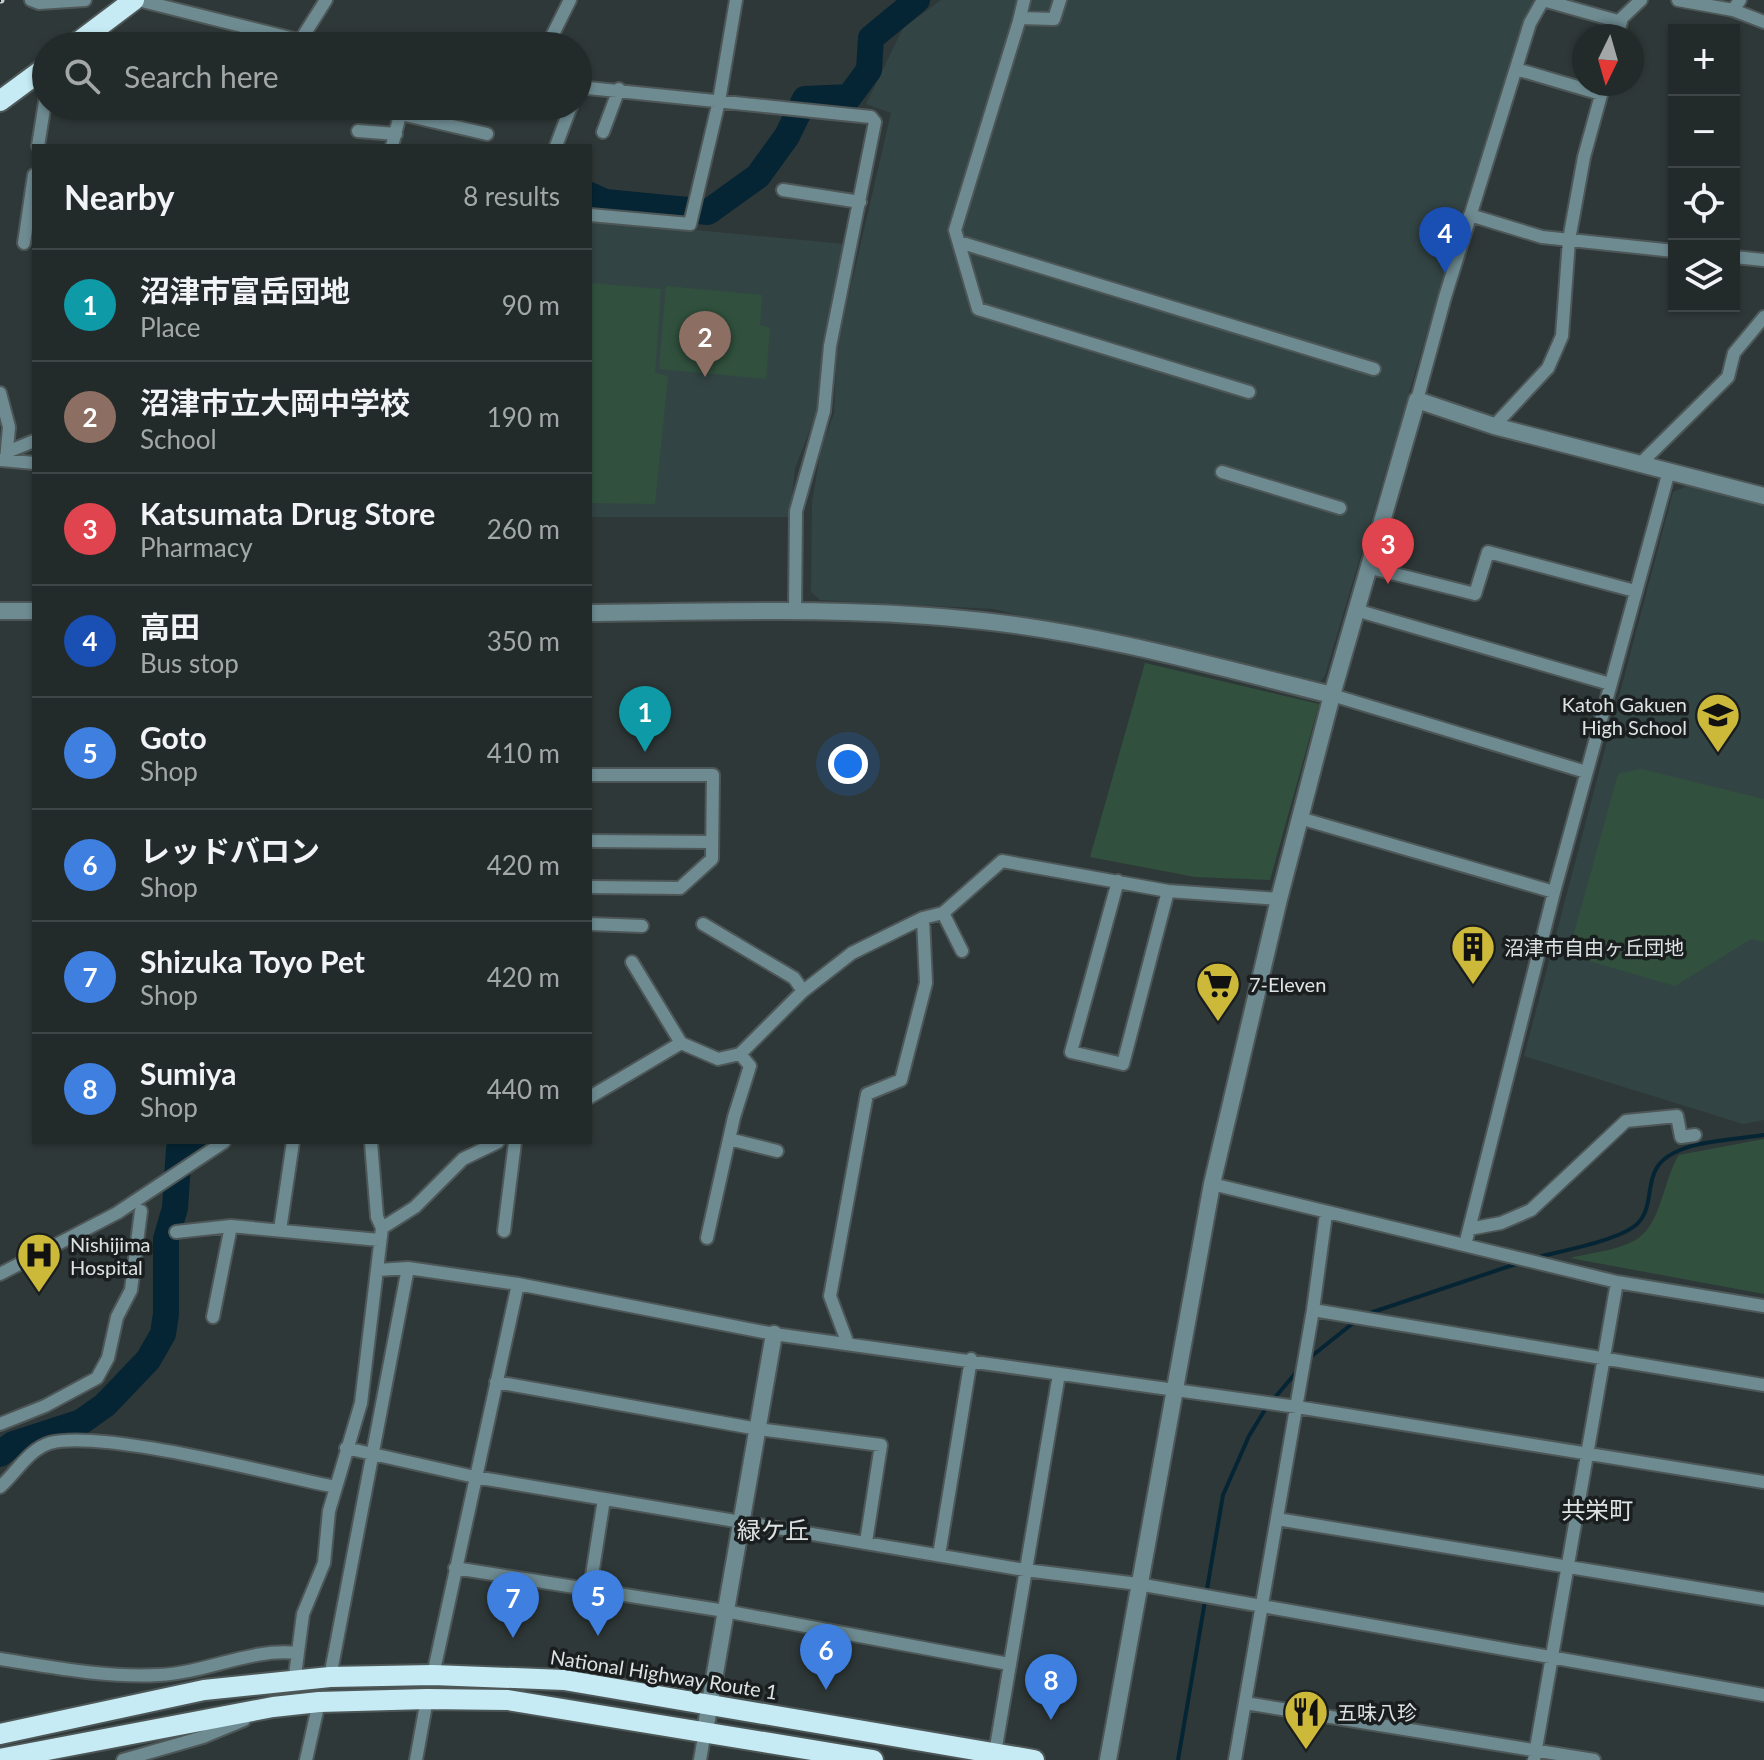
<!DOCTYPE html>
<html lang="en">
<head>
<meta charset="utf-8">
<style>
  :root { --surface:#232a2a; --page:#2f3636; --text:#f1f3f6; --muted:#a3a7a8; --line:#404647; --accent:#8abfa5 }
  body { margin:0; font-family:Lato,"Noto Sans JP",sans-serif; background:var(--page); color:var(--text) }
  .controls { position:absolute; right:24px; top:24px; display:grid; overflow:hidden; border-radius:0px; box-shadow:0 2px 6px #0004 }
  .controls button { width:72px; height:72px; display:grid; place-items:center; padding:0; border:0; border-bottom:2px solid var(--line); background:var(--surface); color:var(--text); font:40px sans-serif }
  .compass { position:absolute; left:1572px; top:24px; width:72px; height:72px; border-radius:50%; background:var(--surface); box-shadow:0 2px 6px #0004; rotate:185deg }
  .you { position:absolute; left:848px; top:764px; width:28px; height:28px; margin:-20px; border:6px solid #fff; border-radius:50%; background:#1a73e8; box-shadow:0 0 0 12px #1a73e833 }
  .badge { display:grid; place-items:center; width:52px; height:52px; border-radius:50%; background:var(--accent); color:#fff; font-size:26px; font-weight:700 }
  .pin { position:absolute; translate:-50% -66px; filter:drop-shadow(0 2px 4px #0008) }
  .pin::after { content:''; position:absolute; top:42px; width:28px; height:24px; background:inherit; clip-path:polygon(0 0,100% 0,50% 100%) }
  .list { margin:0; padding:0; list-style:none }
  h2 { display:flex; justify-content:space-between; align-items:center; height:104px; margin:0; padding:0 32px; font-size:34px }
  h2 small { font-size:26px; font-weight:400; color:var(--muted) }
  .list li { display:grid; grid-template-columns:52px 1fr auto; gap:24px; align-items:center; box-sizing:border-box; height:112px; padding:0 32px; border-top:2px solid var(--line) }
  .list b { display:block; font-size:30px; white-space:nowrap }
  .list p { margin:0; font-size:26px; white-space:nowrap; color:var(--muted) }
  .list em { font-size:26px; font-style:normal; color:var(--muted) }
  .icon { flex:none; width:44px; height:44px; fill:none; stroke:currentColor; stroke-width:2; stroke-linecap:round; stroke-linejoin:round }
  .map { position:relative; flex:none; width:1764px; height:1760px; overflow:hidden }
  .search { position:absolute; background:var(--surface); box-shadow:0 2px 6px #0004; left:32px; top:32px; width:560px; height:88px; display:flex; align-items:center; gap:20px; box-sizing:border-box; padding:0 28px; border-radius:44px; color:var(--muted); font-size:30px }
  .panel { position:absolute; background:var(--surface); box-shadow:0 2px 6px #0004; left:32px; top:144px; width:560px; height:1000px; border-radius:0px }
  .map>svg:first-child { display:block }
  .built { fill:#344 }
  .green { fill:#31513e }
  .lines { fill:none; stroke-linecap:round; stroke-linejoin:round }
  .stream { stroke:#062534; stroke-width:4 }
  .river { stroke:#062534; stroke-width:26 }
  .minor-casing { stroke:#4e5757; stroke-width:16 }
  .tertiary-casing { stroke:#4e5757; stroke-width:20 }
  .trunk-casing { stroke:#4e5757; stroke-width:24 }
  .minor { stroke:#6e8b92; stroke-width:12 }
  .tertiary { stroke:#6e8b92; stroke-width:16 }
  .trunk { stroke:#c6ebf4; stroke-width:20 }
  .rail-casing { stroke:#c7cdcd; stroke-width:7 }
  .rail { stroke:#1a1e1e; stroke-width:4; stroke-dasharray:12; stroke-linecap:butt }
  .labels { text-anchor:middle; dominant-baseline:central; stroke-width:7; stroke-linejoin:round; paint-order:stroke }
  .poi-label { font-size:20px; fill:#dde2e2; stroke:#1a1e1e; text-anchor:start }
  .street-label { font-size:20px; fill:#dde2e2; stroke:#1a1e1e }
  .quarter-label { font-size:24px; fill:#dde2e2; stroke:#1a1e1e }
</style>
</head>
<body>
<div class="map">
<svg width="1764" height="1760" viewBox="0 0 1764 1760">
  <rect width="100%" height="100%" fill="#2f3838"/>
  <path class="built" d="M941 0H1534L1524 18 1463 211 1325 675 1316 688 994 609 820 600 811 592 812 503 821 448 834 414 837 346 891 113 866 104 903 28Z
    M590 220 845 244 822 344 818 410 795 468 790 517H590Z
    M1690 485 1764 504V1120L1743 1124 1524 1056 1673 492Z"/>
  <path class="green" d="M590 283 661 289 655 373 668 376 655 504 590 503Z
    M666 286 762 295 760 325 770 328 766 379 659 369Z
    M1145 663 1319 704 1270 880 1195 877 1090 857Z
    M1641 769 1764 799V942L1751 939 1675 986 1568 955 1618 774Z
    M1764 1139V1294L1570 1258C1589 1253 1614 1251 1632 1242 1662 1228 1662 1181 1679 1155Z"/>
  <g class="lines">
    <path class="stream" d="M1535 1258C1559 1251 1624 1240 1639 1222 1652 1207 1647 1185 1656 1169 1672 1140 1734 1140 1764 1135
      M1364 1315 1519 1263
      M1308 1359 1357 1320
      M1178 1760 1223 1495 1249 1436 1266 1408 1299 1369"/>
    <path class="river" d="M590 195 605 202 708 212 758 176 787 136 805 99 849 97 869 70 871 38 917 0
      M0 1454 13 1444 81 1422 105 1405 148 1360 163 1334 166 1314V1239L175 1208 179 1149 194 1142"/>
    <g class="minor-casing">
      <path id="minor" d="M31 0 39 3 85 0
        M138 0 322 46
        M1060 0 1054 19 1020 18 955 230 978 309 1249 392
        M1543 0 1621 22
        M1678 0 1733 10 1740 0
        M1733 10 1764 22
        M1019 21 1024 0
        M1617 36 1622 18 1641 0
        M300 41 326 0
        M547 46 570 0
        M1516 69 1601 94
        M578 87 871 117 875 122 830 346 824 411 796 511 795 611
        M401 114 487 134
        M358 131 396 134
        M603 132 619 89
        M38 146 46 96
        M392 146 402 107
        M556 146 571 106
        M783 190 860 202
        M590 215 690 224 719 101 736 0
        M1470 215 1542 237 1674 251
        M959 242 1374 369
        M24 243 34 175
        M1734 257 1764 260
        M0 393 9 427 6 460
        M1417 400 1445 297 1530 23 1543 0
        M1494 426 1548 368 1562 336 1569 240 1584 157 1604 84
        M7 452 34 441
        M1 460 34 463
        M1640 464 1728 377 1734 353 1764 317
        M1222 472 1340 508
        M1371 568 1475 594 1488 552 1635 591
        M1359 611 1610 684
        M1332 695 1586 772
        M590 775H713L712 859 680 888 590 887
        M1303 819 1554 892
        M590 841 712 842
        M1118 881 1071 1052 1123 1064 1168 891
        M943 913 962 951
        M590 924 642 926
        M703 924 794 978 803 991
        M632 962 681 1043
        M590 1097 681 1043 718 1059 740 1054 802 992 852 953 923 918 943 913 1002 861 1168 891 1279 899
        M729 1139 777 1151
        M1212 1184 1617 1282 1764 1306
        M382 1228 415 1207 463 1159 498 1142
        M1469 1229 1501 1223 1531 1210 1626 1121 1677 1116 1681 1137 1695 1135
        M280 1230 293 1142
        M504 1231 515 1142
        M176 1232 231 1226 379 1240
        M707 1238 734 1117 750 1066 740 1054
        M1465 1245 1554 892 1669 471
        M378 1270 408 1268 518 1284 774 1334 1297 1407 1764 1482
        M0 1274 117 1213 224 1142
        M1313 1310 1764 1385
        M213 1317 231 1226
        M848 1344 830 1296 867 1094 901 1080 926 983 923 918
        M496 1382 758 1429 881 1445 866 1542
        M0 1424 45 1406 97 1378 108 1358 117 1317 131 1290 141 1211
        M346 1448 475 1477 1025 1570 1138 1584 1764 1695
        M0 1487C16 1473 29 1449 50 1443 103 1429 275 1475 336 1487
        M1277 1519 1764 1599
        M939 1555 971 1359
        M455 1568 725 1611 1009 1664
        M590 1588 604 1499
        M0 1659C51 1667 106 1678 159 1675 206 1673 250 1648 297 1653
        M433 1675 518 1284
        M330 1677 408 1268
        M294 1683 303 1614 324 1563 329 1511 361 1403 382 1228 377 1217 371 1142
        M1245 1703 1594 1760
        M995 1753 1059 1374
        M123 1760 203 1737 244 1720
        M306 1760 319 1702
        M416 1760 427 1699
        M700 1760 705 1731
        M1235 1760 1313 1310 1326 1214
        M1534 1760 1617 1282"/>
    </g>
    <g class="tertiary-casing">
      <path id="tertiary" d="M0 611H34
        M590 613C720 612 854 606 983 621 1101 634 1217 667 1332 695
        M705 1731 774 1334
        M1108 1760 1212 1184 1279 899 1332 695 1417 400 1494 426 1764 496"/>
    </g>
    <g class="trunk-casing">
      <path id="trunk" d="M73 46 134 0
        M0 101 46 67
        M0 1734 204 1690 330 1677 433 1675 564 1680 1034 1760
        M0 1759 273 1707 319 1702 427 1699 508 1700 873 1760"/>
    </g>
    <use href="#minor" class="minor"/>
    <use href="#tertiary" class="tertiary"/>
    <use href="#trunk" class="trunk"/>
    <g class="rail-casing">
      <path id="rail" d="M0 0H1"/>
    </g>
    <use href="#rail" class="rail"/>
  </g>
  <defs>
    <g id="school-pin" transform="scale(2.3)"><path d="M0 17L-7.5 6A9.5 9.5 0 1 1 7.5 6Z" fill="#ccb939" stroke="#1a1e1e"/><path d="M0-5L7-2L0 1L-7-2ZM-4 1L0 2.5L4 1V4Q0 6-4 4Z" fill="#111"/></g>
    <g id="building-pin" transform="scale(2.3)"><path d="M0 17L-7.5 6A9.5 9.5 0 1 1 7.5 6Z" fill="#ccb939" stroke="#1a1e1e"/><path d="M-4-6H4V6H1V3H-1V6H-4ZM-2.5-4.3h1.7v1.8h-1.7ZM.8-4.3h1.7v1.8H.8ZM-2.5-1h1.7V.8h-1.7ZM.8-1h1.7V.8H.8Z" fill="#111"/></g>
    <g id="supermarket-pin" transform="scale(2.3)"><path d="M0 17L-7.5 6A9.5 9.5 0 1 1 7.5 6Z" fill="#ccb939" stroke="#1a1e1e"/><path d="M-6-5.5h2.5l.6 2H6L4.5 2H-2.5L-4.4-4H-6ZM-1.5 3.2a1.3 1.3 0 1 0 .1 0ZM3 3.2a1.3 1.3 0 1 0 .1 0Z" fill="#111"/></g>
    <g id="hospital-pin" transform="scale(2.3)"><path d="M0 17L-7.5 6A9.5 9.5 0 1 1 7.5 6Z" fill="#ccb939" stroke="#1a1e1e"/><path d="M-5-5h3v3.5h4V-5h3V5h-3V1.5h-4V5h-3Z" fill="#111"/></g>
    <g id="restaurant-pin" transform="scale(2.3)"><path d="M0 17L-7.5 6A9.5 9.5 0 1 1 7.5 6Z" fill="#ccb939" stroke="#1a1e1e"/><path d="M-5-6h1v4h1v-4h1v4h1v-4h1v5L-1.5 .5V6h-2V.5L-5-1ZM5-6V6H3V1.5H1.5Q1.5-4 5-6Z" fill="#111"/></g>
  </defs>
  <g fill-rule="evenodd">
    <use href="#school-pin" x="1718" y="715"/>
    <use href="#building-pin" x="1473" y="947"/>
    <use href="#supermarket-pin" x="1218" y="984"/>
    <use href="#hospital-pin" x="39" y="1255"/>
    <use href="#restaurant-pin" x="1306" y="1712"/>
  </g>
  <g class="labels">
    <g class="poi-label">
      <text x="1687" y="704" text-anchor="end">Katoh Gakuen<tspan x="1687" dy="23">High School</tspan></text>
      <text x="1504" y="947">沼津市自由ヶ丘団地</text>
      <text x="1249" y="984">7-Eleven</text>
      <text x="70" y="1244">Nishijima<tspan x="70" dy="23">Hospital</tspan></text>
      <text x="1337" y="1712">五味八珍</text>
    </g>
    <g class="street-label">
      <text transform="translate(664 1674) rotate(9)">National Highway Route 1</text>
    </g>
    <g class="quarter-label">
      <text x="1597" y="1509">共栄町</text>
      <text x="773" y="1529">緑ケ丘</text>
    </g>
  </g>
</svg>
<div class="controls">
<button>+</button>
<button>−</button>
<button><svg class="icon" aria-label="locate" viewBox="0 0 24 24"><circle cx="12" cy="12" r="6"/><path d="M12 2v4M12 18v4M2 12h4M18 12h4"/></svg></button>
<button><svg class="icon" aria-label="layers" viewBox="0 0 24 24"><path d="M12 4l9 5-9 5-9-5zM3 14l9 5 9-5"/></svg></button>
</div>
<svg class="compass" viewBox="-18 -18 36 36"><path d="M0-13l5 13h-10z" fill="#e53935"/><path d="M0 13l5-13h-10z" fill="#a3a7a8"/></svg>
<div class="you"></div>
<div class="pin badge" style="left:645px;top:752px;background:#0f9aa8">1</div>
<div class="pin badge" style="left:705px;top:377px;background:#8d6e63">2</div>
<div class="pin badge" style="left:1388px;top:584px;background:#e0444e">3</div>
<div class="pin badge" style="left:1445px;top:273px;background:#1a4fb4">4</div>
<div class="pin badge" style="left:598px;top:1636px;background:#3f7fe0">5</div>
<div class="pin badge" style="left:826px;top:1690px;background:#3f7fe0">6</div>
<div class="pin badge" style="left:513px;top:1638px;background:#3f7fe0">7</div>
<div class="pin badge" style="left:1051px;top:1720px;background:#3f7fe0">8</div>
<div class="search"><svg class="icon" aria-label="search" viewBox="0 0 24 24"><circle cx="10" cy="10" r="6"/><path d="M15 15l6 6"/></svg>Search here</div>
<section class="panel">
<h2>Nearby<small>8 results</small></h2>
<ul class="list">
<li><span class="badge" style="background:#0f9aa8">1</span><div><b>沼津市富岳団地</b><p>Place</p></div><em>90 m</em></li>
<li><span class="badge" style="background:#8d6e63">2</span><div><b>沼津市立大岡中学校</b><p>School</p></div><em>190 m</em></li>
<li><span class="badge" style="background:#e0444e">3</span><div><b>Katsumata Drug Store</b><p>Pharmacy</p></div><em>260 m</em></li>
<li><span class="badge" style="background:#1a4fb4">4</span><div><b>高田</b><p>Bus stop</p></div><em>350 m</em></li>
<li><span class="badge" style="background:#3f7fe0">5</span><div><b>Goto</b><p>Shop</p></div><em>410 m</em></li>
<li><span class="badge" style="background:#3f7fe0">6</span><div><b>レッドバロン</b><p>Shop</p></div><em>420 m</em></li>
<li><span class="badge" style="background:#3f7fe0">7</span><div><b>Shizuka Toyo Pet</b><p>Shop</p></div><em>420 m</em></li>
<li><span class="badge" style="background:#3f7fe0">8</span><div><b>Sumiya</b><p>Shop</p></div><em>440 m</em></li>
</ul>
</section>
</div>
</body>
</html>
